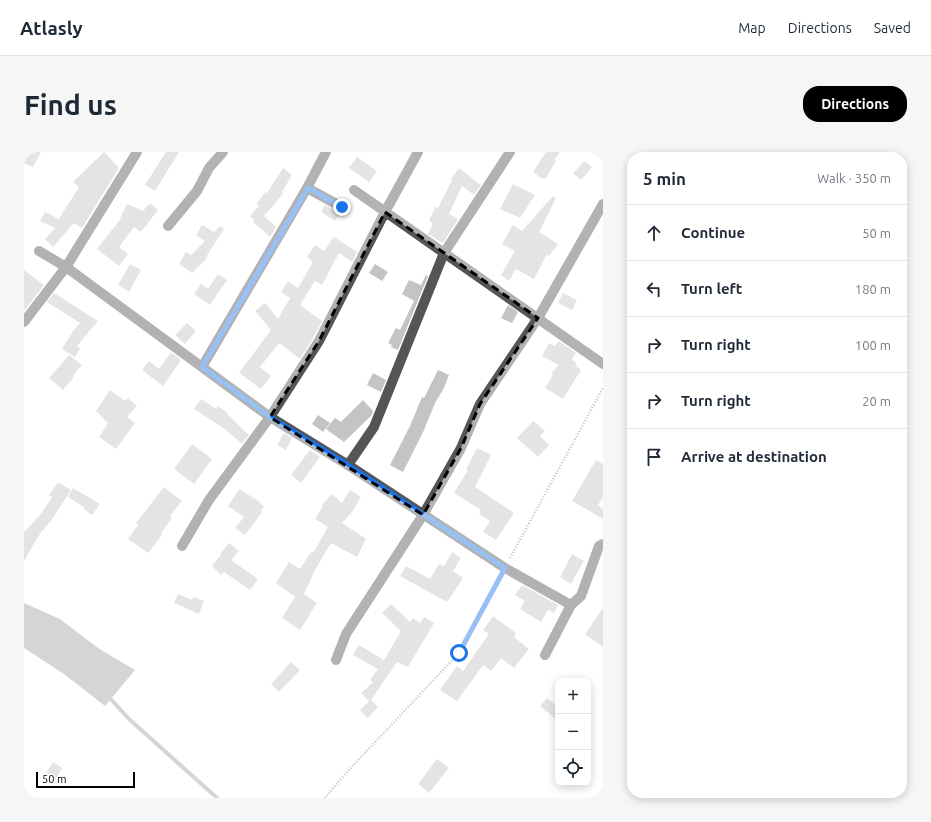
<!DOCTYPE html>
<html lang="en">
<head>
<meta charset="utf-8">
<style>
  :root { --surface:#fff; --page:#f6f6f7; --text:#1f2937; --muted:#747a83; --line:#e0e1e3; --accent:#000 }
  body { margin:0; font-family:Ubuntu,sans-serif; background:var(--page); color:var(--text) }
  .controls { position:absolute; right:12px; bottom:12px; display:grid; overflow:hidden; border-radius:8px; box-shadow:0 2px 10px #0003 }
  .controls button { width:36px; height:36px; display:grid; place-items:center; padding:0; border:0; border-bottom:1px solid var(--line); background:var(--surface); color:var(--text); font:20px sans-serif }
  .scale { position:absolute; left:12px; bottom:10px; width:99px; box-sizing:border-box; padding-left:4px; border:2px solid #000; border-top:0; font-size:11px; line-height:14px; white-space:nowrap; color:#000; -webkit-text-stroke:3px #fff; paint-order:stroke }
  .stop { position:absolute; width:12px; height:12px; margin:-9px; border:3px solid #1a73e8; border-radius:50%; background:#fff }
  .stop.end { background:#1a73e8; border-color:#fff; box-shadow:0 1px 4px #0008 }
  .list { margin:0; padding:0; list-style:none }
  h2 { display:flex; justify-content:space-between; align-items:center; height:52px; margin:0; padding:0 16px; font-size:17px }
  h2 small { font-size:13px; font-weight:400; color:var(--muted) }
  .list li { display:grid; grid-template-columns:26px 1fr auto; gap:12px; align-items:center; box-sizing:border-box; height:56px; padding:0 16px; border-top:1px solid var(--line) }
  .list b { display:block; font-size:15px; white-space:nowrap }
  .list em { font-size:13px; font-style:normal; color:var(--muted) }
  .icon { flex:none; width:22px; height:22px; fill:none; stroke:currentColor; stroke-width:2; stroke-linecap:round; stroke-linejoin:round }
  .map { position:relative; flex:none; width:579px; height:646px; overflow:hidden; border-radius:16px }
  header { display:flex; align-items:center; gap:24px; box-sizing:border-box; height:56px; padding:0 20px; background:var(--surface); border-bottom:1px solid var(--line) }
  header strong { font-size:19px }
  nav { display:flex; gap:22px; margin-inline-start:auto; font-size:14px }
  .intro { display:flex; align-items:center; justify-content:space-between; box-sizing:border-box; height:96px; padding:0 24px }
  h1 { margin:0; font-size:28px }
  .button { padding:10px 18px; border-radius:16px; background:var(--accent); color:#fff; font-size:14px; font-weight:700 }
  main { display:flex; gap:24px; padding:0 24px }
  aside { flex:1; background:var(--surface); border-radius:16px; box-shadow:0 2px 10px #0003 }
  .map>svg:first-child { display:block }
  .water { fill:#a3a3a3 }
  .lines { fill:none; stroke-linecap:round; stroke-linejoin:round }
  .stream { stroke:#a3a3a3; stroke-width:4 }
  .building { fill:#c4c4c4 }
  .path { stroke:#777; stroke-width:2.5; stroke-dasharray:1 2; stroke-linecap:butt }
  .minor { stroke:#555; stroke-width:10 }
  .route { stroke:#1a73e8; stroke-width:5 }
  .marked { fill:none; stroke:#000; stroke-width:3; stroke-dasharray:8 5; stroke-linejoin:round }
</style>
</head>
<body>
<header>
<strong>Atlasly</strong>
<nav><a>Map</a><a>Directions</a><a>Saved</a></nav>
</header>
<div class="intro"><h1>Find us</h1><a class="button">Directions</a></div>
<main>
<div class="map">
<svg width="579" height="646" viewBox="0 0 579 646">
  <rect width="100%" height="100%" fill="#fff"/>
  <path class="water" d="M0 451 36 467 74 496 111 518 81 554 40 522 0 496Z"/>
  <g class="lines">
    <path class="stream" d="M84 544 105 567 193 646"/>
  </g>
  <path class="building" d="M4 0H17L9 15 0 11V7Z
    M80 0 95 16 58 76 50 71 29 95 21 87 31 76 16 69 21 60 35 67 55 35 49 30Z
    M142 0H155L131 39 121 33Z
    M522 0H536L530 8 532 9 522 26H517L509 20Z
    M333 5 353 19 345 30 325 16Z
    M561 9 568 15 557 28 549 21Z
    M259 16 268 23 258 40 259 42 240 64 252 75 246 85 229 70 230 68 226 64 235 54 233 52 241 40 243 41Z
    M435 16 457 33 450 43 438 34 425 62 434 67 419 91 404 82 409 71 405 69 411 55 414 56 428 28 427 27Z
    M489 32 511 43 496 66 476 57Z
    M529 44 532 46 515 80 534 92 525 104 523 102 510 127 492 117 485 129 477 123 491 99 478 92 489 73 498 79Z
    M126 51 134 58 117 80 110 75 95 95 104 102 95 114 73 97 95 69 103 52 119 59Z
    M301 53 316 61 311 69 297 60Z
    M178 73 190 80 196 74 200 77 182 105 183 106 168 121 155 112 162 100 167 103 181 89 172 83Z
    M310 85 333 100 328 110 315 101 298 133 291 129 276 153 298 169 289 186 276 207 255 191 236 215 247 224 237 237 215 221 247 178 231 159 241 151 254 167 266 146 257 140 264 129 274 136 289 110 283 105 291 93 300 99Z
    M106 112 117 118 105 140 94 133Z
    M351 112 364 120 358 129 345 121Z
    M0 118 20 133 0 159Z
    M194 122 203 128 186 153 170 142 177 132 184 137Z
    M402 123 404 124 374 198 367 195 368 193 364 191 372 176 376 178 390 149 378 142 385 128 397 133Z
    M30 141 74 169 53 194 56 196 51 205 38 197 49 179 56 171 23 150Z
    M539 141 553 148 548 158 534 151Z
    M484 153 494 160 488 171 477 166Z
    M163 171 172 179 161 192 151 183Z
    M535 189 552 201 548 207 553 212 551 213 557 218 539 247 521 236 529 223 527 221 535 213 518 204 525 191 531 194Z
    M147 200 157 208 139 234 118 218 125 209 135 217Z
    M45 203 58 213 49 224 50 225 39 238 25 226Z
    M414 218 425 223 420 236 411 251 400 278 379 320 366 313 386 274 398 245 400 246Z
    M349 221 362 228 357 240 343 233Z
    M86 238 101 249 104 246 113 254 103 265 111 271 92 297 75 285 84 271 72 259Z
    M177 247 192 257 194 254 204 261 203 262 225 283 218 292 201 277 170 257Z
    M339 248 349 259 348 263 320 290 302 277 311 266 317 270Z
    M294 263 306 271 299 280 288 272Z
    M509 269 521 279 516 284 525 293 514 305 493 286Z
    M260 281 268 286 262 298 253 293Z
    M168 292 188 307 170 332 150 317Z
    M453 296 467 303 451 335 490 361 472 388 459 380 466 369 455 362 457 358 430 341 444 318 442 317Z
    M286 298 296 305 277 331 267 323Z
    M572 308 579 312V345L574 353 579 357V367L548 349Z
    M34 330 47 338 27 369 17 380 0 409V380L17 362 28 345 25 343Z
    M140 335 158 349 146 364 148 366 137 381 138 383 124 401 104 387 114 373 112 371Z
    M49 336 76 352 68 363 60 357 61 356 44 345Z
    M215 337 236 350 235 351 240 354 237 359 238 360 221 383 211 376 220 365 204 354Z
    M326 338 337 345 328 360 318 371 342 387 333 405 307 391 291 418 280 442 293 451 276 478 258 466 271 445 252 431 265 410 276 417 287 400 289 401 304 375 291 367 299 354 298 353 308 342 318 351Z
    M205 391 215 399 207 408 234 427 226 438 200 420 197 423 188 414 197 403 196 402Z
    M428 400 437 406 429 419 439 426 423 450 376 424 382 414 406 427 415 412 420 414Z
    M548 402 560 409 547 432 536 425Z
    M498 433 534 453 530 461 524 458 517 470 496 457 501 449 491 443Z
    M154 442 168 448 169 445 180 449 175 462 150 451Z
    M367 452 386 470 389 466 396 471 400 465 410 471 384 515 373 510 347 548 354 555 344 566 336 558 345 549 337 541 349 530 346 528 354 517 329 503 335 493 360 508 377 479 358 461Z
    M579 456V495L561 482Z
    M469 464 492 481 490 485 505 497 490 516 477 506 467 519 459 513 433 549 416 538 433 514 439 519 465 482 459 478Z
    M267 510 276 518 255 540 247 532Z
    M523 546 534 555V569L516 554Z
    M413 607 425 616 405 641 394 632Z
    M29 610 38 616 31 628 21 623Z"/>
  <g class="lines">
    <path class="path" d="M486 406 579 236
      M301 646 321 622 435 501 476 424"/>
    <path class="minor" d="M283 36 318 55
      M330 38 579 212
      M144 74 173 39 185 16 199 0
      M15 99 42 115 246 265 324 313 481 416 547 453
      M0 170 42 115 113 0
      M178 215 283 36 302 0
      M324 313 350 275 420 101 486 0
      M158 394 185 348 246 265 295 189 361 60 394 0
      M521 503 547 453 557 444 575 394 579 392
      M312 508 322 482 399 363 437 296 456 252 514 166 579 52"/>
  </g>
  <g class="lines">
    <path class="route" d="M318 55 284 36 178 215 246 265 324 313 481 416 435 501"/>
  </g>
  <path d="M0 0H579V646H0ZM361 60 514 166 456 252 437 296 399 363 246 265 295 189Z" fill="#fff" fill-opacity=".55" fill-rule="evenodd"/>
  <path class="marked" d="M361 60 514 166 456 252 437 296 399 363 246 265 295 189Z"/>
</svg>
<div class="controls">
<button>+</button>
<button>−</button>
<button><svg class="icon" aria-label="locate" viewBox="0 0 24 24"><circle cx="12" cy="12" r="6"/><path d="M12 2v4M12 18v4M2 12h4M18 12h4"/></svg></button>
</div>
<div class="scale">50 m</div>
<div class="stop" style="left:435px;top:501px"></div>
<div class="stop end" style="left:318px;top:55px"></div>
</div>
<aside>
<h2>5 min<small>Walk · 350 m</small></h2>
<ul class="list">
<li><svg class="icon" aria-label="ahead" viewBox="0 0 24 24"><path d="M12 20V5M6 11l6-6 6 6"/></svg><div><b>Continue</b></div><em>50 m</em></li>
<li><svg class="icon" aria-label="left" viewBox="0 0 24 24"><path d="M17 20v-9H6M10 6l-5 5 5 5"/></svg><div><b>Turn left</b></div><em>180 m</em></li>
<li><svg class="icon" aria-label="right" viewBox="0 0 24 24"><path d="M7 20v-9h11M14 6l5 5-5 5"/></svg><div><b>Turn right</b></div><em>100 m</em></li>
<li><svg class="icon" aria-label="right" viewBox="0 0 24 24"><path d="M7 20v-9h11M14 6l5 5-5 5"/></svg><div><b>Turn right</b></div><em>20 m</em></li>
<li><svg class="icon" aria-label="arrive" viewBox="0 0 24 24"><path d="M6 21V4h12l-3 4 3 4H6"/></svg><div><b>Arrive at destination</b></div></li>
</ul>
</aside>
</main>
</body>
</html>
